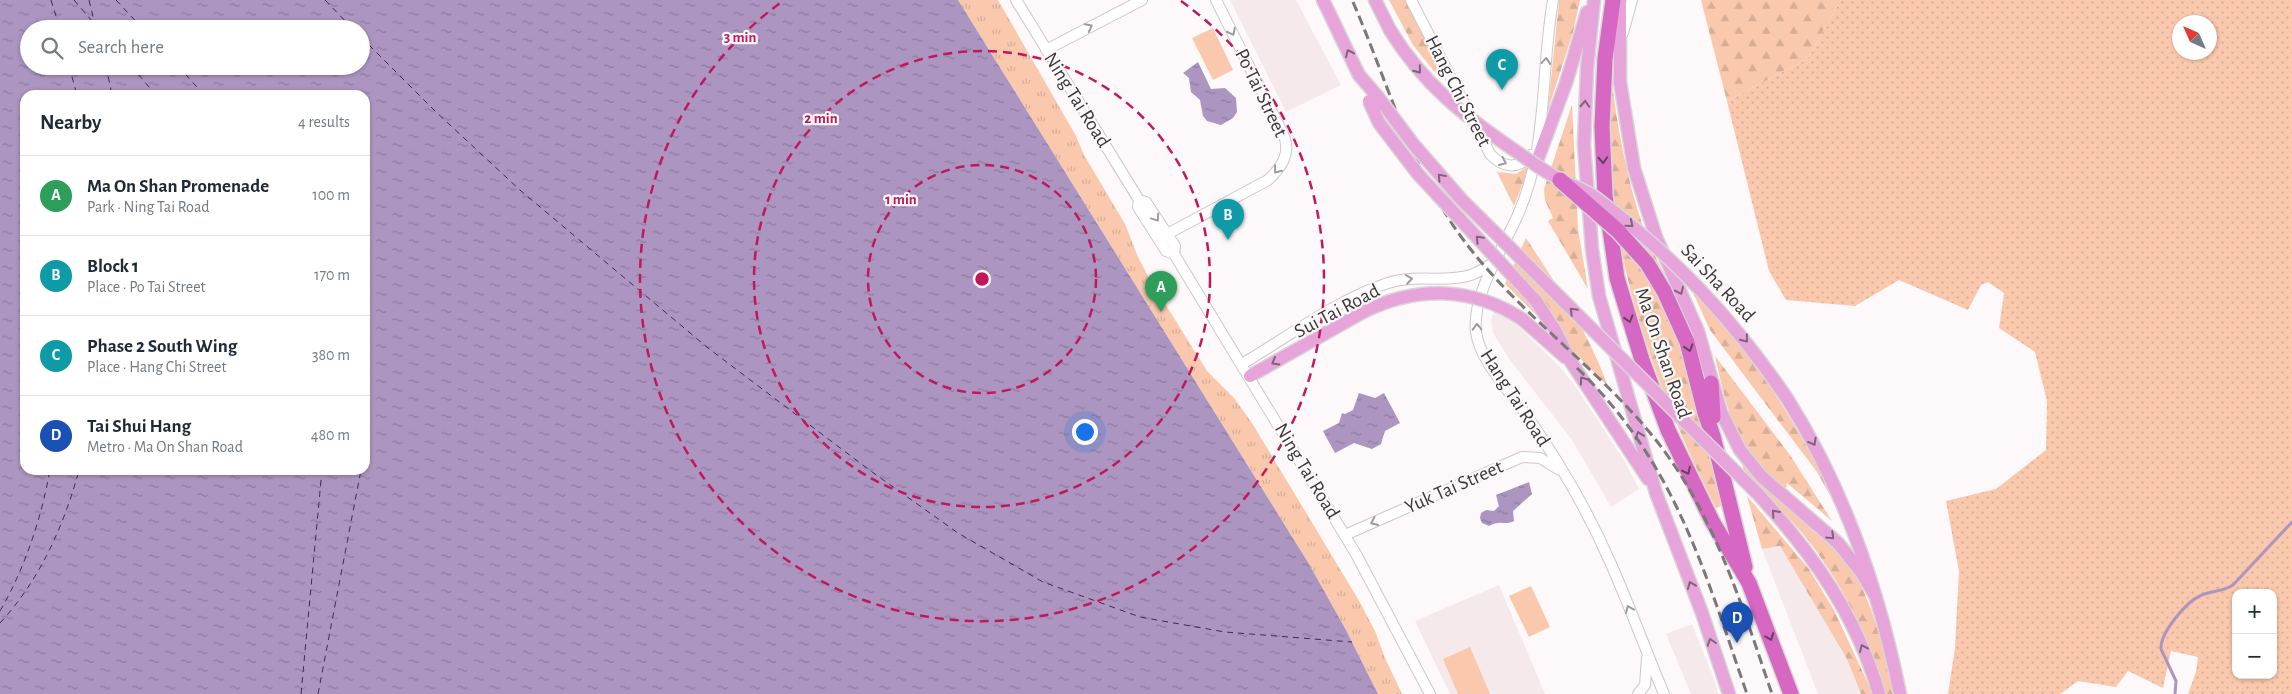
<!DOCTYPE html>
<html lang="en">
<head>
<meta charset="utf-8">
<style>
  :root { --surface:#fff; --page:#f6f6f7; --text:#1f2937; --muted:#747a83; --line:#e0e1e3; --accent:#607b2f }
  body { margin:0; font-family:"Alegreya Sans",sans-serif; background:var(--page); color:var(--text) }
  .controls { position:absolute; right:15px; bottom:15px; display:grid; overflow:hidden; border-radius:10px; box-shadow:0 1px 4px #0004 }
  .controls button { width:45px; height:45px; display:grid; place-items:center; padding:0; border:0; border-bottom:1px solid var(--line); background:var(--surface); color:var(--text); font:25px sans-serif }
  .compass { position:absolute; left:2172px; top:15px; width:45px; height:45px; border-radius:50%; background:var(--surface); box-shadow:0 1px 4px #0004; rotate:315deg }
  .you { position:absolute; left:1084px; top:431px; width:18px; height:18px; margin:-12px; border:4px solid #fff; border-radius:50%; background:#1a73e8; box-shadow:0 0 0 8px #1a73e833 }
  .badge { display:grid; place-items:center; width:32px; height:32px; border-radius:50%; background:var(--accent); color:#fff; font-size:16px; font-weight:700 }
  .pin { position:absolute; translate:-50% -41px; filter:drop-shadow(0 1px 2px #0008) }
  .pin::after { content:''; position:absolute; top:26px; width:18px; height:15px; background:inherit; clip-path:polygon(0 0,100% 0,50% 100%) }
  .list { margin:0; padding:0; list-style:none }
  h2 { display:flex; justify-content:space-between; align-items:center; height:65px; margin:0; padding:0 20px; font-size:21px }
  h2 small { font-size:16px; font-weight:400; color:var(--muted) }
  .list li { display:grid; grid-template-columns:32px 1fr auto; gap:15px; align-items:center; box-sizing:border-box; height:80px; padding:0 20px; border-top:1px solid var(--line) }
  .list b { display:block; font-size:19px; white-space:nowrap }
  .list p { margin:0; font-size:16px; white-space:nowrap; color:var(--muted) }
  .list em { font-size:16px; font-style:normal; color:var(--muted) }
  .icon { flex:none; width:28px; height:28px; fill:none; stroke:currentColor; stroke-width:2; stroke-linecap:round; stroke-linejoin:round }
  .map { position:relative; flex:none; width:2292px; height:694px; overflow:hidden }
  .search { position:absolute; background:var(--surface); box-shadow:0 1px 4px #0004; left:20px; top:20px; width:350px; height:55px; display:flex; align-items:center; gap:12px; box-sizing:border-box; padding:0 18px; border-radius:28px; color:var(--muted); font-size:19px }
  .panel { position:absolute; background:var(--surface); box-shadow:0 1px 4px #0004; left:20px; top:90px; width:350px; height:385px; border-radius:15px }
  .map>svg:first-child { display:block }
  .built { fill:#f6e9ec }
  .grass { fill:url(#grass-dots); fill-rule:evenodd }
  .forest { fill:url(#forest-firs) }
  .park { fill:url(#park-tufts) }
  .pitch { fill:#f9c8ad }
  .water { fill:url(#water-ripples); fill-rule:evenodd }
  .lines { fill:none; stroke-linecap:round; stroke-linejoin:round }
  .stream { stroke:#ac95c0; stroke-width:3 }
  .ferry { stroke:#46265d; stroke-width:1; stroke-dasharray:6 5; stroke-linecap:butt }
  .minor-casing { stroke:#ccc8c9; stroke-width:12 }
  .major-casing { stroke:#d8d7d7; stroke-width:15 }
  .highway-casing { stroke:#d8d7d7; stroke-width:18 }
  .minor { stroke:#fff; stroke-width:10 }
  .major { stroke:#e6a4da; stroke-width:12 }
  .highway { stroke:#d667c2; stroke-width:15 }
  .rail { stroke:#7b7879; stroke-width:3; stroke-dasharray:10 5; stroke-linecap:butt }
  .major-bridge-casing { stroke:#d8d7d7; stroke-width:15; stroke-linecap:butt }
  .highway-bridge-casing { stroke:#d8d7d7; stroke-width:18; stroke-linecap:butt }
  .major-bridge { stroke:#e6a4da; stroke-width:12 }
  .highway-bridge { stroke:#d667c2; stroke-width:15 }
  .oneway { stroke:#9c9c9c }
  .oneway2 { stroke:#7f6379 }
  .oneway3 { stroke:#61445b }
  .ring { fill:none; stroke:#c2185b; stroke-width:2.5; stroke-dasharray:9 6 }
  .labels { text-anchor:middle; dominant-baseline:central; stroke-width:4.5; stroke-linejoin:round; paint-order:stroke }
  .street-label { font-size:20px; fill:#3a3839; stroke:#fdf8fa }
  .centre { fill:#c2185b; stroke:#fdf8fa; stroke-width:2.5 }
  .ring-label { font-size:15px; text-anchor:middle; font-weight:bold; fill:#c2185b; stroke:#fdf8fa; stroke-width:4.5; stroke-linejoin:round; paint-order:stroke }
</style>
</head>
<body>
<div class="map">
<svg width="2292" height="694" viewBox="0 0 2292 694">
  <defs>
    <pattern id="grass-dots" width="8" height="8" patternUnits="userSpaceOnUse" patternTransform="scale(1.25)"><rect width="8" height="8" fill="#f9c8ad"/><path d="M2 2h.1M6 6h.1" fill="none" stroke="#d6ad96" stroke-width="1.8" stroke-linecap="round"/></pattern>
    <pattern id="forest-firs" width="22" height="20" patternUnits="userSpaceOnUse" patternTransform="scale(1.25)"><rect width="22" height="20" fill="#f9c8ad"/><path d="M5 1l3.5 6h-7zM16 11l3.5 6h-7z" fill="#d6ad96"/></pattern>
    <pattern id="park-tufts" width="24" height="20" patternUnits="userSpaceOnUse" patternTransform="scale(1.25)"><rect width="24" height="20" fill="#f9c8ad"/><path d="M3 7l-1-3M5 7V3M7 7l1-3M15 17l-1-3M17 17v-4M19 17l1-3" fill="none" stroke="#d6ad96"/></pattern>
    <pattern id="water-ripples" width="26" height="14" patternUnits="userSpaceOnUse" patternTransform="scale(1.25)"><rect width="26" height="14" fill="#ac95c0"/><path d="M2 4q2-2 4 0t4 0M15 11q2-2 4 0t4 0" fill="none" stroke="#8d7b9d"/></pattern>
  </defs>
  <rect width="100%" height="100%" fill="#fdf8fa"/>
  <path class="built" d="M1230 0H1296L1341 85 1286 112Z
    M1499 307 1562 369 1578 390 1625 462 1639 489 1611 507 1572 440 1510 360 1493 333 1491 320 1495 310Z
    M1780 546 1847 659 1861 694H1818L1762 549Z
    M1499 585 1545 694H1450L1415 621Z
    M1692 624 1715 682 1718 694H1691L1666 634Z"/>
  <path class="grass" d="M1841 0H2292V694H2188L2196 672 2198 657 2171 651 2163 688 2128 671 2116 687 2078 681 2060 694H1948L1955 648 1959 571 1946 501 1996 489 2046 450 2047 401 2035 352 1999 328 2004 293 1988 282 1981 285 1968 310 1899 280 1855 306 1786 300 1769 271 1727 101 1807 59ZM2180 22H2210V52H2180ZM2236 593H2273V675H2236Z"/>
  <path class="forest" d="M1389 0H1405L1444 75 1441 80 1413 45Z
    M1559 0H1580L1573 32 1548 110Z
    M1701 0H1841L1807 59 1727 101Z
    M1611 75C1617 127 1627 180 1644 230 1651 249 1661 268 1670 286L1635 238 1628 248 1661 298 1678 334 1716 482 1721 506 1716 508C1649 375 1596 226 1611 75Z
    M1572 105 1578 229 1588 289 1548 221 1553 218 1545 200 1544 189Z
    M1530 165 1514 206 1497 172 1516 174Z
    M1526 238C1558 287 1587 330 1608 386L1505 284Z
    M1690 286C1706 305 1722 323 1737 341 1779 395 1814 455 1842 517L1817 472 1710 330Z
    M1715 356 1790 455 1832 521 1787 483 1786 490C1765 472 1744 450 1733 423 1725 402 1720 378 1715 356Z
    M1740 459C1777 493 1819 525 1849 565 1871 596 1887 657 1893 694H1886C1871 641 1844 588 1811 544 1791 518 1766 495 1744 470Z
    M1747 496 1809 569 1834 610 1873 694H1861L1847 659 1780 546 1762 549Z"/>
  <path class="park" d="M958 0H998L1076 136 1084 155 1125 224 1138 257 1149 278 1207 371 1234 398 1252 423 1358 599 1375 631 1385 658 1402 694H1378L1346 630 1309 564Z"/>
  <path class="pitch" d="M1213 28 1233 70 1213 80 1192 38Z
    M1531 586 1550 627 1529 637 1509 596Z
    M1470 647 1490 694H1458L1443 659Z"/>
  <path class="water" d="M0 0H958L1309 564 1346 630 1378 694H0ZM29 29H361V66H29ZM25 95H365V470H25Z
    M1198 62 1211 89 1225 88 1236 98 1237 112 1233 118 1221 125 1207 121 1203 116 1200 100 1191 92 1189 78 1183 73Z
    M1359 393 1375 398 1384 393 1400 423 1385 431 1381 444 1372 449 1354 443 1335 453 1323 431 1339 423 1342 413 1345 414 1353 410Z
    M1529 482 1532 494 1513 511 1514 521C1505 526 1500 519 1489 526L1482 523 1480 518 1481 513 1486 510 1494 511 1499 506 1496 495Z"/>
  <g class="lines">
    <path class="stream" d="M2175 694 2176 681 2161 649C2160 633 2186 602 2200 596 2211 590 2220 593 2233 585L2292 522"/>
    <path class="ferry" d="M51 0 60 29
      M74 0 99 29
      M89 0 96 29
      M116 0 143 29
      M325 0 353 29
      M361 37 435 111 521 191 708 348 868 469 958 533 1043 582 1140 617 1225 632 1352 642
      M69 66 77 95
      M106 66 112 95
      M131 66 156 95
      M178 66 204 95
      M0 611C25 568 41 519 50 470
      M0 623C39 581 64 526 79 470
      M301 694 322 470
      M318 694 361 470"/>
    <g class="minor-casing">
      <path id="minor" d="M1016 0 1139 200 1138 207 1166 251 1174 254 1356 554 1430 694
        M1411 0 1490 154C1503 168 1518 170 1531 155
        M1553 0C1540 75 1549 148 1516 219 1501 252 1472 295 1476 332 1479 359 1509 391 1525 413 1558 460 1588 511 1611 564 1630 607 1646 651 1664 694
        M1623 33 1632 0
        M1046 50 1142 0
        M1139 200 1146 202 1175 246 1174 254
        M1158 239 1268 180C1281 168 1291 154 1284 136L1216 0
        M1242 364C1286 338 1340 298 1388 283 1416 274 1446 283 1471 275 1479 272 1487 267 1494 262
        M1345 535 1522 457 1540 458 1558 469
        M1638 694 1645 685 1647 658"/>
    </g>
    <g class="major-casing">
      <path id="major" d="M1323 0 1359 75 1378 97
        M1375 0 1390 30
        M1594 0 1587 69 1584 145 1592 249 1599 296 1656 493 1702 613 1729 694
        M1620 0V82L1634 168 1656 237 1698 331 1721 412 1740 450 1762 477 1838 543 1861 572 1876 597
        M1537 161 1566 83 1587 12
        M1536 301 1555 330 1571 362 1648 479
        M1522 319 1565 357
        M1250 376 1363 312
        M1788 400C1845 491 1879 590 1900 694
        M1757 493C1812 553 1856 614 1879 694"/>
    </g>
    <g class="highway-casing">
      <path id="highway" d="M1613 0 1605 59 1602 127 1605 195 1617 278 1642 360 1668 430 1712 521 1749 583 1791 694
        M1647 263 1664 291 1687 342 1705 413 1713 436 1745 567
        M1711 383 1713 417"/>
    </g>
    <use href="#minor" class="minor"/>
    <use href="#major" class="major"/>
    <use href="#highway" class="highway"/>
    <path class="rail" d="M1353 2C1386 78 1409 162 1457 231 1511 308 1591 361 1651 434 1713 509 1741 603 1772 694
      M1577 368C1675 462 1704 570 1747 694"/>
    <g class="major-bridge-casing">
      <path id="major-bridge" d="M1390 30C1423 84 1463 115 1514 150 1529 160 1543 171 1559 179 1571 186 1584 189 1596 198 1674 256 1734 320 1788 400
        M1378 97 1414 145 1461 199 1757 493
        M1369 101 1379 123 1418 174 1536 301
        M1363 312C1416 286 1471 286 1522 319"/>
    </g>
    <g class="highway-bridge-casing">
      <path id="highway-bridge" d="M1560 180 1618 231 1647 263"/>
    </g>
    <use href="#major-bridge" class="major-bridge"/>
    <use href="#highway-bridge" class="highway-bridge"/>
  </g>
  <defs><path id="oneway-chevron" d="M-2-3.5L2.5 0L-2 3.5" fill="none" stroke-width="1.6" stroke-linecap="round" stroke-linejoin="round" transform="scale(1.25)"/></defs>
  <g class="oneway">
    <use href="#oneway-chevron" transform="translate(1089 27) rotate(-27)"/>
    <use href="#oneway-chevron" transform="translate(1232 32) rotate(63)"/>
    <use href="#oneway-chevron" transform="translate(1546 61) rotate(-85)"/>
    <use href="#oneway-chevron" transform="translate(1503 162) rotate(24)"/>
    <use href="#oneway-chevron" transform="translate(1277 170) rotate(128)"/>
    <use href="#oneway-chevron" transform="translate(1156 218) rotate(56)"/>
    <use href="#oneway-chevron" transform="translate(1409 279) rotate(-9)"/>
    <use href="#oneway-chevron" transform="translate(1477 327) rotate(-91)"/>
    <use href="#oneway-chevron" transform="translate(1374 522) rotate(156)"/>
    <use href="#oneway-chevron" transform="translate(1629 609) rotate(-112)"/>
  </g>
  <g class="oneway2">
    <use href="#oneway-chevron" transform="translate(1349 53) rotate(-115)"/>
    <use href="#oneway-chevron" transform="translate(1418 70) rotate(51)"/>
    <use href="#oneway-chevron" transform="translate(1585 104) rotate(-87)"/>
    <use href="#oneway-chevron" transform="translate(1441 177) rotate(-132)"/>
    <use href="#oneway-chevron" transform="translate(1630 224) rotate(39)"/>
    <use href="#oneway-chevron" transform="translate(1479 239) rotate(-134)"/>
    <use href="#oneway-chevron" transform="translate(1680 291) rotate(65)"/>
    <use href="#oneway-chevron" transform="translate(1573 311) rotate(-135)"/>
    <use href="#oneway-chevron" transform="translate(1745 339) rotate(52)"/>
    <use href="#oneway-chevron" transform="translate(1275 362) rotate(150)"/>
    <use href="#oneway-chevron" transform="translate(1583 380) rotate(-125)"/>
    <use href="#oneway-chevron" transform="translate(1639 435) rotate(-109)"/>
    <use href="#oneway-chevron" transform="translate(1813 442) rotate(61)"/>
    <use href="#oneway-chevron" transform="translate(1775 513) rotate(-132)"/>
    <use href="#oneway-chevron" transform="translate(1831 536) rotate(44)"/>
    <use href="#oneway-chevron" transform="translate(1691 585) rotate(-112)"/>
    <use href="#oneway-chevron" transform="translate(1711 642) rotate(-108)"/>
    <use href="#oneway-chevron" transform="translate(1863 648) rotate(-114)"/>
  </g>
  <g class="oneway3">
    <use href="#oneway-chevron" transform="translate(1603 160) rotate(87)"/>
    <use href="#oneway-chevron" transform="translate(1629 319) rotate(73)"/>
    <use href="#oneway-chevron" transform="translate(1689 348) rotate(73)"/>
    <use href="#oneway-chevron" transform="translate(1687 471) rotate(64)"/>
    <use href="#oneway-chevron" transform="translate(1770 637) rotate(69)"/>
  </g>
  <g class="ring">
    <circle cx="982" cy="279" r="114"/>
    <circle cx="982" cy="279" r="228"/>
    <path d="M1181 1A342 342 0 1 1 783 1"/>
  </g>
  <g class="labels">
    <g class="street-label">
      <text transform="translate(1458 91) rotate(63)">Hang Chi Street</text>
      <text transform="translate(1261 93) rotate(64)">Po Tai Street</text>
      <text transform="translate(1077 100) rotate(58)">Ning Tai Road</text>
      <text transform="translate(1718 283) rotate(47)">Sai Sha Road</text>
      <text transform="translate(1337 311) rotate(-28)">Sui Tai Road</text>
      <text transform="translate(1663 353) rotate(71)">Ma On Shan Road</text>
      <text transform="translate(1515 398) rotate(57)">Hang Tai Road</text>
      <text transform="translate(1307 471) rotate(59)">Ning Tai Road</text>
      <text transform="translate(1454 487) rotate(-24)">Yuk Tai Street</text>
    </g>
  </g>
  <circle cx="982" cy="279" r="8" class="centre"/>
  <g class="ring-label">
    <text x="740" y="42">3 min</text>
    <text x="821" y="123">2 min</text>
    <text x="901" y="204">1 min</text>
  </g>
</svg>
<div class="controls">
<button>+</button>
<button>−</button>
</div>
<svg class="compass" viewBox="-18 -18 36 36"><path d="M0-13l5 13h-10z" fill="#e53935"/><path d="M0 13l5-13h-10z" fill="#747a83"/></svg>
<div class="you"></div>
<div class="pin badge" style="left:1161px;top:312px;background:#2e9e5b">A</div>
<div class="pin badge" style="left:1228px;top:240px;background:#0f9aa8">B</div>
<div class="pin badge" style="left:1502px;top:90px;background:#0f9aa8">C</div>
<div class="pin badge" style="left:1737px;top:643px;background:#1a4fb4">D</div>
<div class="search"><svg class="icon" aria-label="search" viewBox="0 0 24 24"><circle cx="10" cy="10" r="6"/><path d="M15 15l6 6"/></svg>Search here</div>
<section class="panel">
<h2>Nearby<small>4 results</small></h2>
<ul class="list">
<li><span class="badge" style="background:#2e9e5b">A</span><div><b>Ma On Shan Promenade</b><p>Park · Ning Tai Road</p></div><em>100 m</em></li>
<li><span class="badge" style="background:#0f9aa8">B</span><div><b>Block 1</b><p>Place · Po Tai Street</p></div><em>170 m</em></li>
<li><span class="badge" style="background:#0f9aa8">C</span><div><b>Phase 2 South Wing</b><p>Place · Hang Chi Street</p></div><em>380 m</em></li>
<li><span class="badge" style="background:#1a4fb4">D</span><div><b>Tai Shui Hang</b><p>Metro · Ma On Shan Road</p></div><em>480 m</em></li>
</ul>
</section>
</div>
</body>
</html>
